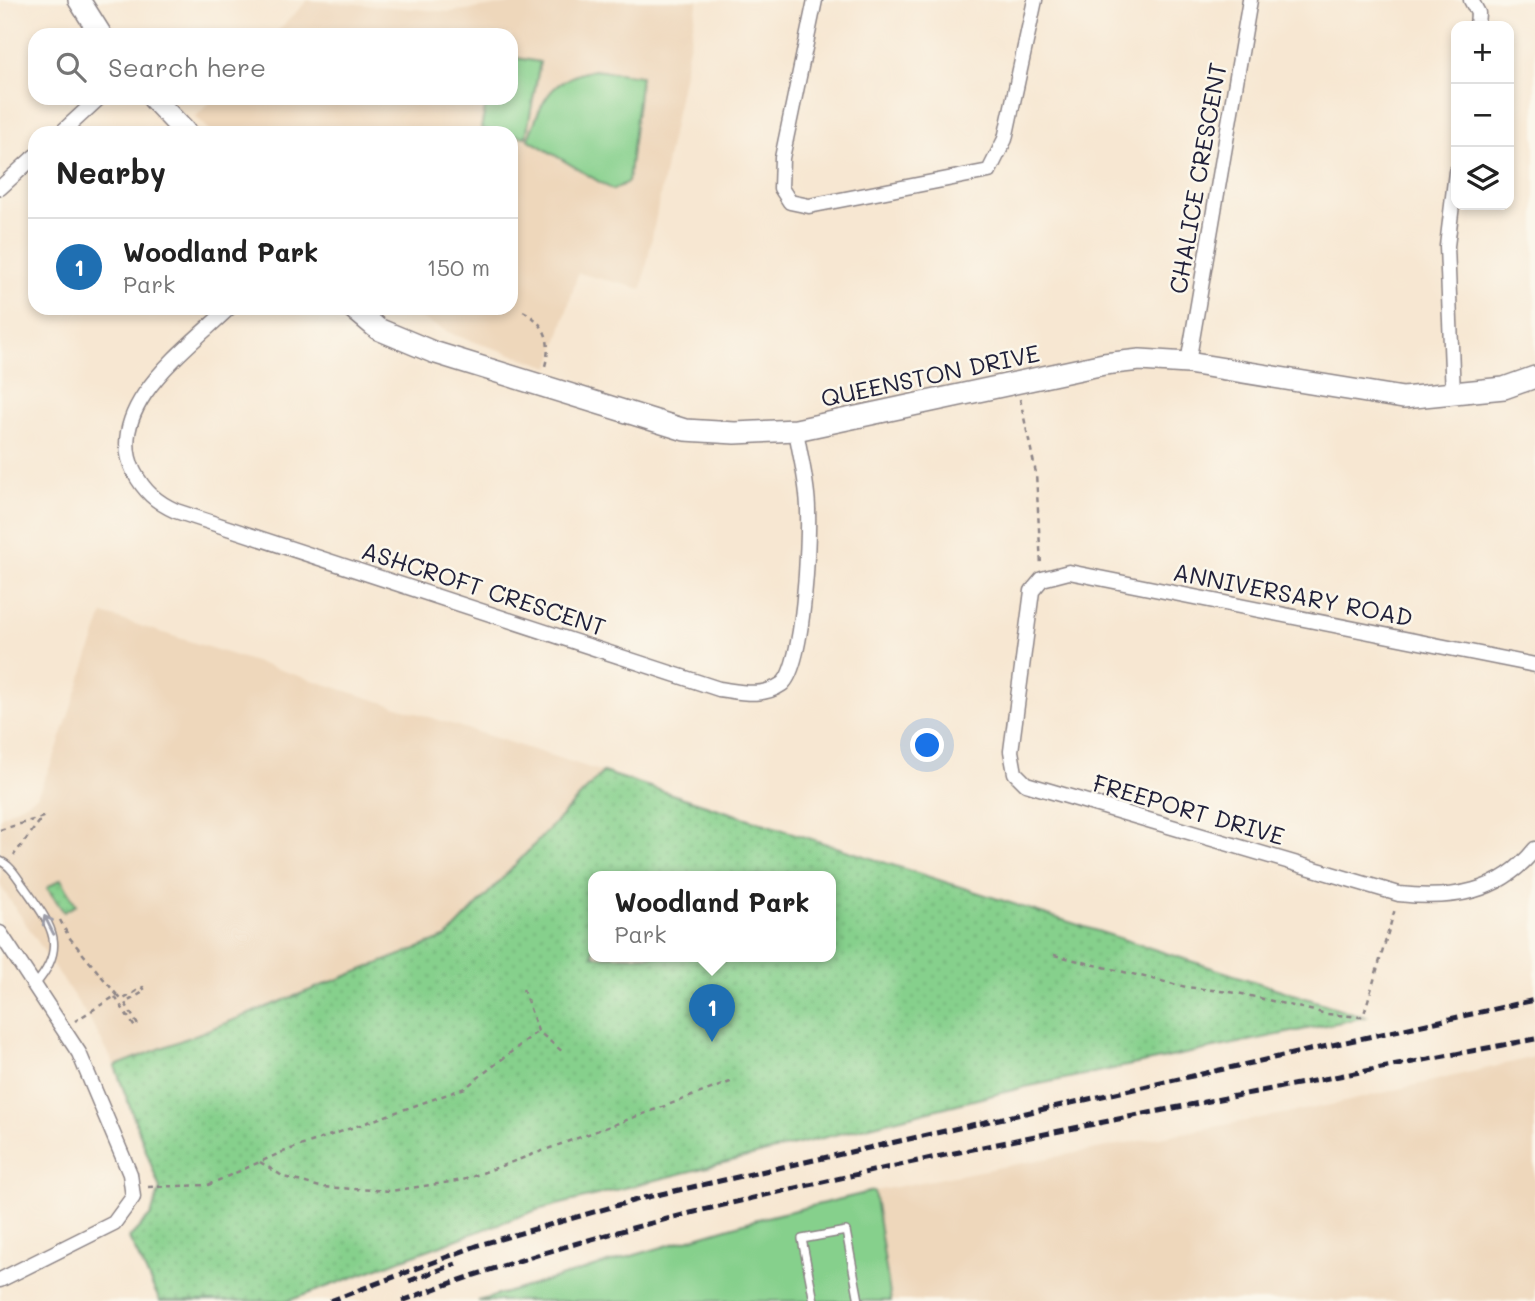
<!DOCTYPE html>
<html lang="en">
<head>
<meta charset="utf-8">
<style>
  :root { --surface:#fff; --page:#f6f6f6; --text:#222; --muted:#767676; --line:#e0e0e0; --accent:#1f6fb2 }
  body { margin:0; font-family:Mali,sans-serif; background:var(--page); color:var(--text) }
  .controls { position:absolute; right:21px; top:21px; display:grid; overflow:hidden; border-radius:14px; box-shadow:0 4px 10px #0003 }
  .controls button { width:63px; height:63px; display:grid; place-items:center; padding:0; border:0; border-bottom:2px solid var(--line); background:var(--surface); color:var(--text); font:35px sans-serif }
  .you { position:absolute; left:928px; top:746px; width:24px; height:24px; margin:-18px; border:5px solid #fff; border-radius:50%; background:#1a73e8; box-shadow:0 0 0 10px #1a73e833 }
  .badge { display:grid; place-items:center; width:46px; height:46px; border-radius:50%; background:var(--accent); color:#fff; font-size:23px; font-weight:700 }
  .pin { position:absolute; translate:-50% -58px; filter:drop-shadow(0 2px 4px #0008) }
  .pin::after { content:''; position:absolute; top:37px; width:24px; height:21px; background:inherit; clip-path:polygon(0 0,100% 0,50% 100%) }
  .popup { position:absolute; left:588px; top:871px; width:248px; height:91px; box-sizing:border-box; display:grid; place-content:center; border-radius:14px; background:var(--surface); filter:drop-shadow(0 2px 5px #0005); font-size:23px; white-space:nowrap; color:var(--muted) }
  .popup b { font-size:26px; color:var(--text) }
  .popup::after { content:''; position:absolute; left:50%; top:100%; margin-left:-14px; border:14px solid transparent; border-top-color:var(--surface) }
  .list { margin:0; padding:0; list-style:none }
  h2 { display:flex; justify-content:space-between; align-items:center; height:91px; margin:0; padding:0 28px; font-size:30px }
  h2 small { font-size:23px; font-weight:400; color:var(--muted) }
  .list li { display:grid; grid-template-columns:46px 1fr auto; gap:21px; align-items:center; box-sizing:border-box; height:98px; padding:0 28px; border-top:2px solid var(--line) }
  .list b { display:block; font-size:26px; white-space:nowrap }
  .list p { margin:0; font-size:23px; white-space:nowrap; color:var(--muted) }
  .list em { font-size:23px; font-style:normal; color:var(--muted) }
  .icon { flex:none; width:38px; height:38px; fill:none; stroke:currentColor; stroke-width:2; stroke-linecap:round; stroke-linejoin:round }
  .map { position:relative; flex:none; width:1535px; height:1301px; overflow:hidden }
  .search { position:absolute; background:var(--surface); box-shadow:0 4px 10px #0003; left:28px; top:28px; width:490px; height:77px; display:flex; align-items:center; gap:18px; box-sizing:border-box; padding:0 24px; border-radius:21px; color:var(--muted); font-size:26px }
  .panel { position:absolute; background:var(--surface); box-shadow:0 4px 10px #0003; left:28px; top:126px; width:490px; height:189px; border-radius:21px }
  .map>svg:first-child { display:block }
  .built { fill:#eed7bb }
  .grass { fill:#86d08c; stroke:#547964; stroke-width:2 }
  .park { fill:url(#park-dots); stroke:#547964; stroke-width:2; fill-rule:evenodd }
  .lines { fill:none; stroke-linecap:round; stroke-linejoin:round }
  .lane-casing { stroke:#8c8486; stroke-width:10 }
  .street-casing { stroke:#8c8486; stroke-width:17 }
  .secondary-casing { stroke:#8c8486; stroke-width:24 }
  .path { stroke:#8c8486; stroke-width:2.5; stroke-dasharray:5 5; stroke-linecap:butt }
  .lane { stroke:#fff; stroke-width:7 }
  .street { stroke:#fff; stroke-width:14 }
  .secondary { stroke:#fff; stroke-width:21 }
  .rail { stroke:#22223b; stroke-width:5; stroke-dasharray:10 5; stroke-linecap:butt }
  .oneway { stroke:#9c9ca7 }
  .labels { text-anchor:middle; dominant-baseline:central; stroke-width:5; stroke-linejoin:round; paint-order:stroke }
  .street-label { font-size:24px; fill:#22223b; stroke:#fbf7ec }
</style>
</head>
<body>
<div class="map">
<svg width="1535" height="1301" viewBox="0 0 1535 1301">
  <defs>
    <pattern id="park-dots" width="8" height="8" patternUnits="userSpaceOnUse" patternTransform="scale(1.75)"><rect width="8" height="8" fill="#86d08c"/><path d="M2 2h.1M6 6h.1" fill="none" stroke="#73b27a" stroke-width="1.8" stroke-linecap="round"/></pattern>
  </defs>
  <rect width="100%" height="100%" fill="#fbf7ec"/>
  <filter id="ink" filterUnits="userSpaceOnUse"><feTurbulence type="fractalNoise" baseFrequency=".0143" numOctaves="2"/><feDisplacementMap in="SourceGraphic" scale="14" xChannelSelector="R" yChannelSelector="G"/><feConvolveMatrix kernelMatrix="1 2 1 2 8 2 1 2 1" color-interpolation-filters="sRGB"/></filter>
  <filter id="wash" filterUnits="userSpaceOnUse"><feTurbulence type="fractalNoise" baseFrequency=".00686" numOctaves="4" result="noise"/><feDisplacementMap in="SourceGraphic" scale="28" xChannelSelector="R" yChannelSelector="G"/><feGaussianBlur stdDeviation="1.57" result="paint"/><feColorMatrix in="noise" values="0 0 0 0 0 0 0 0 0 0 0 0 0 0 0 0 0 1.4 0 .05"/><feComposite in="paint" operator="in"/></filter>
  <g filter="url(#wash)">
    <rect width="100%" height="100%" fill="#f7e7d2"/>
    <path class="built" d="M308 0 450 12 540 0H698L642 289 578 273 550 367 454 335 401 308H511V133H212L195 117 214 98H511V35H274Z
      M103 614 603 772 447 937 115 1066 93 1025 0 885V817L37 796 55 755Z
      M1535 1057V1301H891L874 1191 1336 1104Z"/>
    <path class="grass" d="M511 57 540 62 526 137 481 129 487 98H511Z
      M594 70 641 76 628 182 613 190 528 139C543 100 549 79 594 70Z
      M874 1191 891 1301H478L758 1219Z"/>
    <path class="park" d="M603 772 1365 1017 1025 1087 537 1210 288 1301H160L129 1238 151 1215 160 1189 115 1066 447 937ZM593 876H831V956H593Z
      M61 879 76 905 64 912 47 888Z"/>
  </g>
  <g filter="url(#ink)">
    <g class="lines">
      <g class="lane-casing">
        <path id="lane" d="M0 861C11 865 18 879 25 888 51 925 69 946 35 985
          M814 1301 802 1239 846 1231 859 1301"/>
      </g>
      <g class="street-casing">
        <path id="street" d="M815 0 782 158 781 188 790 202 809 206 989 171 1005 139 1035 0
          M1471 0 1478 13 1477 26
          M61 133 99 98
          M0 188 35 156
          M229 308C189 347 102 408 134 472 144 491 156 502 176 511L719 689C741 692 762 698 782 684 804 667 809 541 808 510 808 484 800 456 796 430
          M1188 363 1250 0
          M1453 395 1447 246 1456 172
          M1535 665 1069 572 1042 579 1032 591 1011 751 1015 773 1026 784 1399 894C1452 900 1500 893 1535 849
          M0 933 79 1053 130 1174 133 1197 114 1223 0 1280"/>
      </g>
      <g class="secondary-casing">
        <path id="secondary" d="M79 0 101 35
          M153 98 186 133
          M353 308 378 329 433 352 685 430 735 433 796 430 1104 364 1140 360 1188 363 1403 398 1504 388 1535 377"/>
      </g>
      <path class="path" d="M523 311C546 324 552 341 545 366
        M1020 399 1036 473 1041 566
        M0 830 43 817 14 855
        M60 920 69 937 117 995 75 1021
        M1054 955 1186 987 1238 993 1327 1014 1360 1017 1364 1014 1395 909
        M523 989 538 1031 564 1053
        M117 995 122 1000 143 987 145 991 125 1003 139 1027
        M115 997 136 1029
        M260 1162 284 1177 320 1187 391 1191 463 1180 733 1081
        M148 1187 208 1185 280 1153 465 1088 538 1031"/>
      <use href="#lane" class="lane"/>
      <use href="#street" class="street"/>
      <use href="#secondary" class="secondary"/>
      <path class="rail" d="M409 1281 456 1264
        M330 1301 479 1245 643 1198 1535 1000
        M402 1301C560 1241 722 1204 886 1168 1102 1120 1318 1080 1535 1039"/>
    </g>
    <defs><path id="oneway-shaft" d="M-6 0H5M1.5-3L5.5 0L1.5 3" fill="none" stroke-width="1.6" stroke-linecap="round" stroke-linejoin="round" transform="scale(1.75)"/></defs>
    <use class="oneway" href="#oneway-shaft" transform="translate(49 925) rotate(-117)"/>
  </g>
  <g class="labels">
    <g class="street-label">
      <text transform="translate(1197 178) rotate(-80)">CHALICE CRESCENT</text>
      <text transform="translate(930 375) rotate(-12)">QUEENSTON DRIVE</text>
      <text transform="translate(484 588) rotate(18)">ASHCROFT CRESCENT</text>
      <text transform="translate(1293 594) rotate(11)">ANNIVERSARY ROAD</text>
      <text transform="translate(1189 809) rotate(16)">FREEPORT DRIVE</text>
    </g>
  </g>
</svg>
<div class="controls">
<button>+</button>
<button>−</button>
<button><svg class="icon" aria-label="layers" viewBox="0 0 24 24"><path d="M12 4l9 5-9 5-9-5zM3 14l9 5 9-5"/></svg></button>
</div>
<div class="you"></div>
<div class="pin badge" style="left:712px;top:1042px">1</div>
<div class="popup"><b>Woodland Park</b>Park</div>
<div class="search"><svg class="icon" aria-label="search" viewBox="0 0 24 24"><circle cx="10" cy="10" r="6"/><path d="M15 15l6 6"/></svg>Search here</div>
<section class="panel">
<h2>Nearby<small></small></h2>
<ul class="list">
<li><span class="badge">1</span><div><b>Woodland Park</b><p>Park</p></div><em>150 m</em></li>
</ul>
</section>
</div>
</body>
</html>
